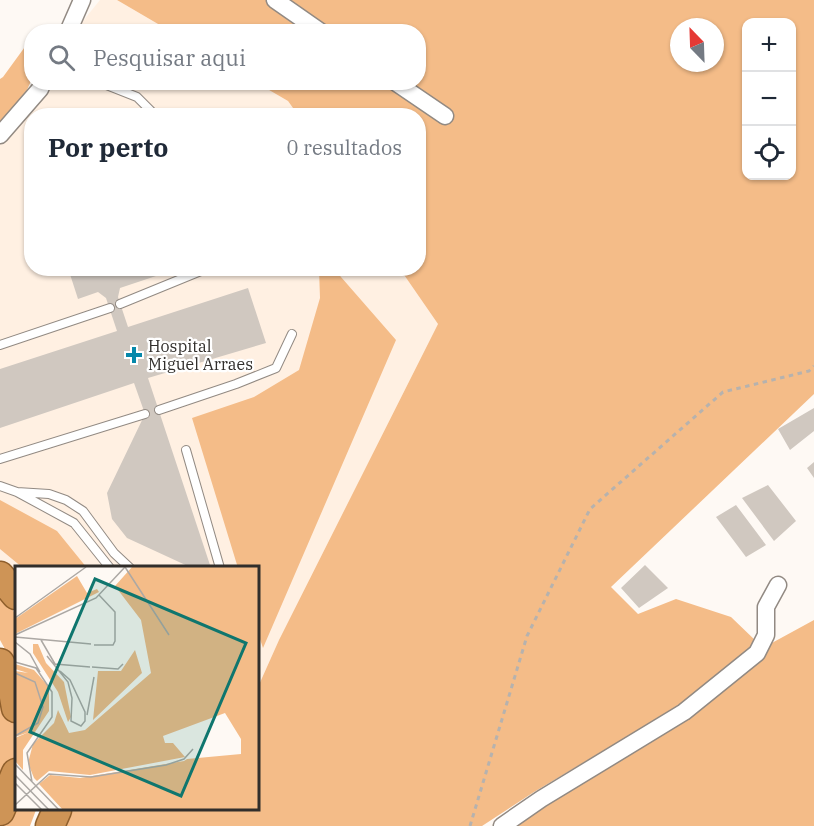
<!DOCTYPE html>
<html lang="pt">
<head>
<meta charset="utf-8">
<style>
  :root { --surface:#fff; --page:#f6f6f7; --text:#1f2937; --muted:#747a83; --line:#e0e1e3 }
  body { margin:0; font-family:"IBM Plex Serif",serif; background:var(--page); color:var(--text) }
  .controls { position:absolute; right:18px; top:18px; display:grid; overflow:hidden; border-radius:12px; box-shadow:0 2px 4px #0004 }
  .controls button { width:54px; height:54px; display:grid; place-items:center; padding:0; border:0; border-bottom:2px solid var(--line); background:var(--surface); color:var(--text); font:30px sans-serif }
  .compass { position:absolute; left:670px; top:18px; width:54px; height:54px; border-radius:50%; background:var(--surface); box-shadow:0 2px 4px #0004; rotate:337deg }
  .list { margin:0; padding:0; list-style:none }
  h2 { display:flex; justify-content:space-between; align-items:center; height:78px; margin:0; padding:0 24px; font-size:26px }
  h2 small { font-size:20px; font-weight:400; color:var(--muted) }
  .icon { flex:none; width:33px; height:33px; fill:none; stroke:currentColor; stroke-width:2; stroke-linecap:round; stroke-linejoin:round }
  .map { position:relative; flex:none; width:814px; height:826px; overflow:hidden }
  .search { position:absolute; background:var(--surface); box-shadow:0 2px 4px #0004; left:24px; top:24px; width:402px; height:66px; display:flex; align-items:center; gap:15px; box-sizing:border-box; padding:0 21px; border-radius:24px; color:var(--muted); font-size:22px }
  .panel { position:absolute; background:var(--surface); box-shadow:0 2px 4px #0004; left:24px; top:108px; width:402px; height:168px; border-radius:24px }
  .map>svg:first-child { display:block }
  .built { fill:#fff0e2 }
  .green { fill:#f4bc88; fill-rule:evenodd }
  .building { fill:#d0c8c0 }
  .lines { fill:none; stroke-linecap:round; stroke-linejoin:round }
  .service-casing { stroke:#928a83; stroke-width:10 }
  .minor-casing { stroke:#928a83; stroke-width:19 }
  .trunk-casing { stroke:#8f5f2c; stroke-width:31 }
  .path { stroke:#b6b2ae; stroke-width:3; stroke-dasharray:4.5 4.5; stroke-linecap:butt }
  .service { stroke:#fff; stroke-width:8 }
  .minor { stroke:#fff; stroke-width:16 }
  .trunk { stroke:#ce9456; stroke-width:28 }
  .poi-dot { fill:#0688aa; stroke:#fff; stroke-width:2 }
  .labels { text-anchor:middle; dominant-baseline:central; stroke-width:4.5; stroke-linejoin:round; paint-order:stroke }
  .poi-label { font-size:16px; fill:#312e2b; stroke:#fff; text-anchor:start }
  .inset-road { fill:none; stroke:#aca8a4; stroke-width:1.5 }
  .view { fill:#0f766e; fill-opacity:0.15; stroke:#0f766e; stroke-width:3 }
  .inset-edge { fill:none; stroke:#312e2b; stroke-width:3 }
</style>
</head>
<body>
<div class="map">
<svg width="814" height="826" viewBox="0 0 814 826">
  <rect width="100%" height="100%" fill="#fef9f4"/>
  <path class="built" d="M100 0H117L170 31 74 32Z
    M33 83H257L288 101 298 115 32 116V268L400 269 438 324 279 640 258 687V568H16V578L0 565V124Z"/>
  <path class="green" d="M117 0H814V394L611 587 638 614 676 599 731 617 757 642 682 704 534 792 482 826H64L71 810H258V687L279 640 438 324 400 269 418 268V116L298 115 288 101 257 83 418 82V32L170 31ZM746 22H792V176H746ZM679 27H715V63H679Z
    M27 44 31 47V81L27 90 0 124V79L3 77Z
    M319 269H334L396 340 263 648 258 633V568H238L192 418 254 397 299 370 320 298Z
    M0 500 57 531 87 568H23L0 549Z
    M0 590 16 615V669L0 640Z
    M814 620V826H511L770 644Z
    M0 648 16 680V810H36L30 826H0Z"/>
  <path class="building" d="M68 268H180L120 288 118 297 128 327 248 288 266 343 148 378 211 568H192L127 538 112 519 107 493 145 414 134 383 0 428V369L117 331 106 298 98 292 78 299Z
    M814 408V431L790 450 778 429Z
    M814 462V478L807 468Z
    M768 485 796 521 774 541 742 498Z
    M736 505 766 545 746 557 716 517Z
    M645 565 668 588 639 608 621 588Z"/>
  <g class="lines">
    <g class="service-casing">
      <path id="service" d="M99 82 137 97 156 116
        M120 304 208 268
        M0 345 110 308
        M159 410 236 384 276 368 292 334
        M186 450 220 568
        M0 459 145 414
        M0 486 17 492 74 523 110 568
        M17 492 49 494 66 500 83 511 114 553 130 568"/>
    </g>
    <g class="minor-casing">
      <path id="minor" d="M275 0 321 32
        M68 32 82 0
        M395 82 445 116
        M0 135 40 89 43 82
        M502 826 541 799 684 712 757 653 766 635V607L778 585"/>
    </g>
    <g class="trunk-casing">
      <path id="trunk" d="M0 576 16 595
        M0 663 12 686 16 708
        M0 811 16 773
        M50 826 57 810"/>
    </g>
    <path class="path" d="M470 826 527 636 590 509 723 392 809 371 814 366"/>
    <use href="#service" class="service"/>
    <use href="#minor" class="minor"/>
    <use href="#trunk" class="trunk"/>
  </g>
  <path class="poi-dot" d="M131 346h6v6h6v6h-6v6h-6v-6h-6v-6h6z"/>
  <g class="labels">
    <g class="poi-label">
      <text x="148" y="346">Hospital<tspan x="148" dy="18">Miguel Arraes</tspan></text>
    </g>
  </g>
  <g transform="translate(15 566)">
    <rect width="244" height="244" fill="#fef9f4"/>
    <path d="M117 1H244V244H48L24 218 35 209 65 212 169 195 172 193 226 188V173L210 147 148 170 150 177H158L170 191 75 209 34 205 22 215 19 212 13 197 18 178 39 157 43 144 54 167 70 164 136 107 126 54 100 20ZM62 10 72 27 82 23 84 26 0 68V53ZM18 78H23L31 97 49 116 56 151 53 156 43 126 18 87ZM120 84 127 107 78 154 83 105H106ZM0 98 19 104 34 121V145L8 184V204L0 195V172L14 166 0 171V105L13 107 0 103Z" fill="#f4bc88"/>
    <path class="inset-road" d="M110 1 154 69M0 52 71 1M0 69 81 32 110 1M0 71 76 78M26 74 40 98 75 101M0 76 15 88 25 106M79 79H98L100 75V46L84 29M32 90 53 116 57 132 56 155 66 160 70 155V146L55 114 45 105M0 96 21 102 37 126V151L12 187 17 216M77 101 103 103 108 98M0 107 20 116 28 141 23 157 0 170M72 149 79 111M0 198 44 244M0 209 34 244M0 217 27 244M0 239 34 208 76 211 151 199 169 193 178 183"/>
    <path class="view" d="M80 13 231 77 166 230 15 166Z"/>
    <rect width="244" height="244" class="inset-edge"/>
  </g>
</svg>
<div class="controls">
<button>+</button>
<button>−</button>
<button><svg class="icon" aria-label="locate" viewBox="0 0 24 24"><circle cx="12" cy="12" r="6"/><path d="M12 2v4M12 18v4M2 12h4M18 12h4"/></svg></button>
</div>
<svg class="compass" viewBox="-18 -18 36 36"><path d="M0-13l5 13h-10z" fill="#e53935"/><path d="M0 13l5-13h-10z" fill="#747a83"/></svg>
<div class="search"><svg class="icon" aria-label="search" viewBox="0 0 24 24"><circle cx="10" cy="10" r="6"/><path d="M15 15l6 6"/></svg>Pesquisar aqui</div>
<section class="panel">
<h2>Por perto<small>0 resultados</small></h2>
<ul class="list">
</ul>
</section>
</div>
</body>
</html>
